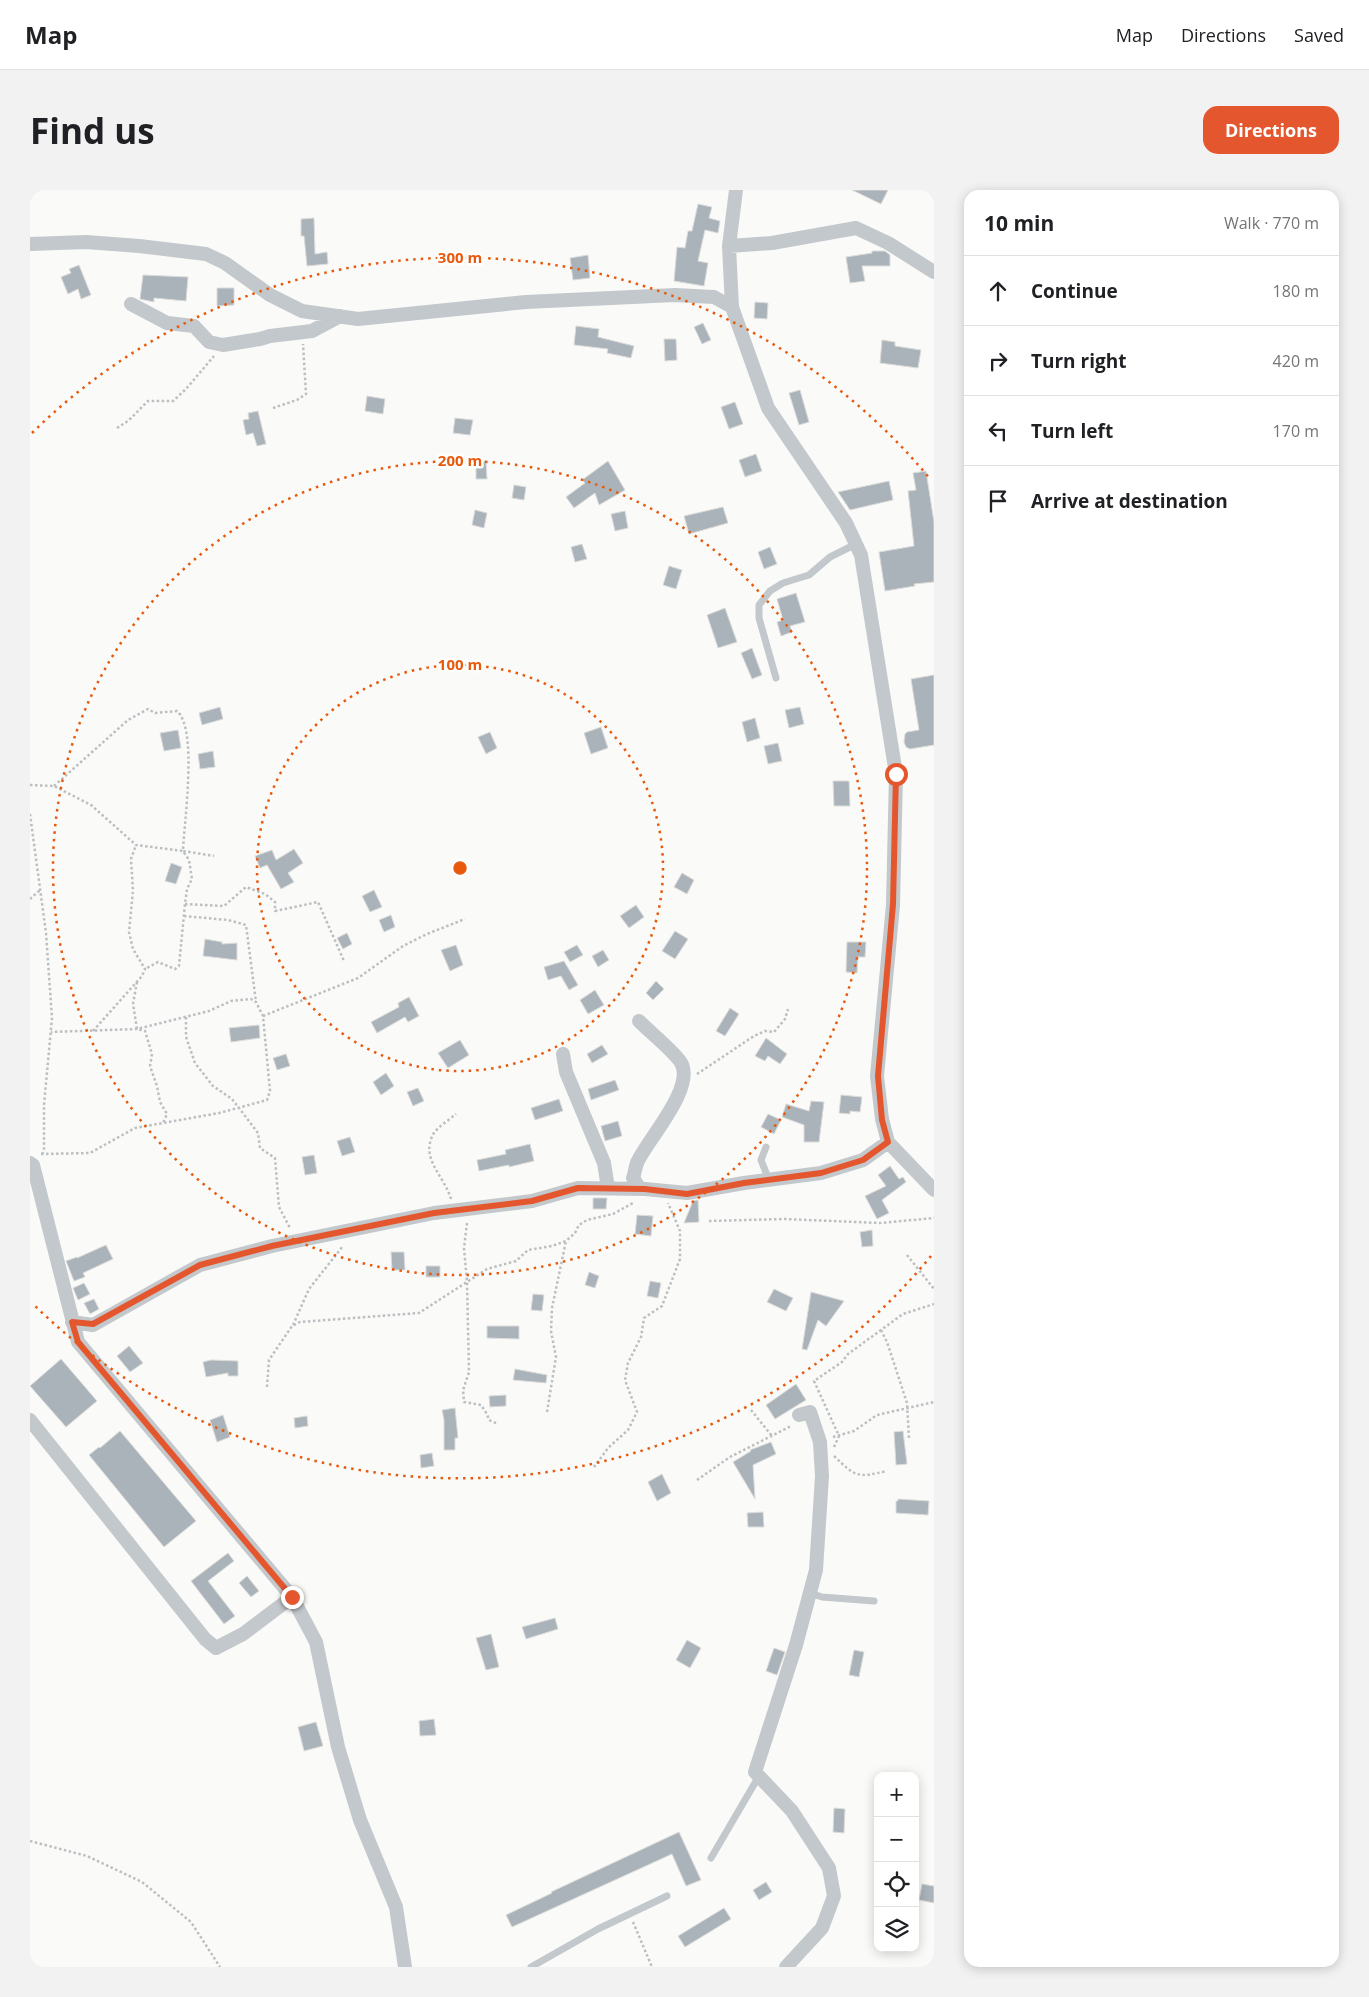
<!DOCTYPE html>
<html lang="en">
<head>
<meta charset="utf-8">
<style>
  :root { --surface:#fff; --page:#f2f2f2; --text:#202124; --muted:#757577; --line:#e0e0e0; --accent:#e4572e }
  body { margin:0; font-family:"Open Sans",sans-serif; background:var(--page); color:var(--text) }
  .controls { position:absolute; right:15px; bottom:15px; display:grid; overflow:hidden; border-radius:10px; box-shadow:0 2px 12px #0003 }
  .controls button { width:45px; height:45px; display:grid; place-items:center; padding:0; border:0; border-bottom:1px solid var(--line); background:var(--surface); color:var(--text); font:25px sans-serif }
  .stop { position:absolute; width:15px; height:15px; margin:-11px; border:4px solid #e4572e; border-radius:50%; background:#fff }
  .stop.end { background:#e4572e; border-color:#fff; box-shadow:0 1px 5px #0008 }
  .list { margin:0; padding:0; list-style:none }
  h2 { display:flex; justify-content:space-between; align-items:center; height:65px; margin:0; padding:0 20px; font-size:21px }
  h2 small { font-size:16px; font-weight:400; color:var(--muted) }
  .list li { display:grid; grid-template-columns:32px 1fr auto; gap:15px; align-items:center; box-sizing:border-box; height:70px; padding:0 20px; border-top:1px solid var(--line) }
  .list b { display:block; font-size:19px; white-space:nowrap }
  .list em { font-size:16px; font-style:normal; color:var(--muted) }
  .icon { flex:none; width:28px; height:28px; fill:none; stroke:currentColor; stroke-width:2; stroke-linecap:round; stroke-linejoin:round }
  .map { position:relative; flex:none; width:904px; height:1777px; overflow:hidden; border-radius:15px }
  header { display:flex; align-items:center; gap:30px; box-sizing:border-box; height:70px; padding:0 25px; background:var(--surface); border-bottom:1px solid var(--line) }
  header strong { font-size:24px }
  nav { display:flex; gap:28px; margin-inline-start:auto; font-size:18px }
  .intro { display:flex; align-items:center; justify-content:space-between; box-sizing:border-box; height:120px; padding:0 30px }
  h1 { margin:0; font-size:35px }
  .button { padding:12px 22px; border-radius:15px; background:var(--accent); color:#fff; font-size:18px; font-weight:700 }
  main { display:flex; gap:30px; padding:0 30px }
  aside { flex:1; background:var(--surface); border-radius:15px; box-shadow:0 2px 12px #0003 }
  .map>svg:first-child { display:block }
  .building { fill:#aab3b9; stroke:#dcdcda }
  .lines { fill:none; stroke-linecap:round; stroke-linejoin:round }
  .path { stroke:#bbbfc2; stroke-width:2.5; stroke-dasharray:2.5 2.5; stroke-linecap:butt }
  .lane { stroke:#c3c8cc; stroke-width:7 }
  .street { stroke:#c3c8cc; stroke-width:14 }
  .route { stroke:#e4572e; stroke-width:6 }
  .ring { fill:none; stroke:#e8590c; stroke-width:2.5; stroke-dasharray:2.5 5 }
  .centre { fill:#e8590c; stroke:#fff; stroke-width:2.5 }
  .ring-label { font-size:15px; text-anchor:middle; font-weight:bold; fill:#e8590c; stroke:#fff; stroke-width:5; stroke-linejoin:round; paint-order:stroke }
</style>
</head>
<body>
<header>
<strong>Map</strong>
<nav><a>Map</a><a>Directions</a><a>Saved</a></nav>
</header>
<div class="intro"><h1>Find us</h1><a class="button">Directions</a></div>
<main>
<div class="map">
<svg width="904" height="1777" viewBox="0 0 904 1777">
  <rect width="100%" height="100%" fill="#fafaf8"/>
  <path class="building" d="M822 0H858L851 14Z
    M668 14 682 17 679 28 690 31 688 43 675 40 668 71 678 73 674 96 644 91 647 57 655 58 658 41H662Z
    M284 28 285 64 297 62 298 74 277 76 274 46H271V29Z
    M842 61H855L860 65V76H832L835 91 820 93 816 67 842 63Z
    M558 65 560 88 543 90 540 68Z
    M49 75 61 105 51 109 48 99 38 104 31 87 41 83 39 79Z
    M113 85 158 87 156 111 124 108V112L110 109Z
    M187 98H204V115L187 116Z
    M725 112 738 113 737 129 724 128Z
    M673 133 681 150 672 154 664 137Z
    M546 136 569 139 568 147 604 156 601 168 577 163 578 159 544 155Z
    M634 149H646L647 170 635 171Z
    M852 150 865 152V156L891 160 888 178 850 173Z
    M770 200 779 232 769 235 759 203Z
    M337 206 355 209 353 224 335 221Z
    M705 212 713 234 699 239 691 217Z
    M228 221 236 254 227 256 223 243 216 245 213 230 219 229 218 223Z
    M425 228 443 230 440 245 423 243Z
    M726 264 732 281 715 287 709 270Z
    M446 271H456L457 289H446Z
    M578 271 595 300 569 315 565 303 544 318 536 307 555 293 552 290Z
    M896 281 904 332V392L884 394 885 396 855 401 849 362 884 356 878 301 886 300 883 283Z
    M859 291 863 310 820 320 808 302Z
    M484 295 496 297 494 310 482 308Z
    M693 317 698 333 659 344 654 326Z
    M445 320 457 323 454 338 442 335Z
    M595 321 598 338 585 341 581 324Z
    M552 354 557 369 545 372 541 357Z
    M740 357 747 374 734 379 728 362Z
    M639 376 652 380 646 399 633 395Z
    M766 403 775 432 760 436 762 442 751 446 747 432 753 430 747 409Z
    M695 418 707 452 688 458 677 425Z
    M722 458 732 485 722 489 711 463Z
    M904 485V555L880 559 876 557 874 552 875 544 877 542 889 540 881 489Z
    M190 517 193 529 172 535 169 523Z
    M770 517 774 534 759 538 755 520Z
    M725 528 730 548 717 552 712 532Z
    M571 537 578 558 561 564 554 543Z
    M148 540 151 558 134 561 130 543Z
    M460 542 467 558 456 564 448 547Z
    M748 553 752 571 738 574 734 556Z
    M183 561 185 577 170 579 168 564Z
    M803 591H819L820 616H804Z
    M264 659 273 673 258 683 264 692 251 699 237 675 230 678 225 666 242 660 246 670Z
    M141 673 152 677 146 694 135 691Z
    M652 683 664 690 657 704 644 697Z
    M344 700 352 717 340 722 332 706Z
    M606 715 614 727 599 738 590 726Z
    M361 725 365 737 354 742 349 730Z
    M645 741 658 749 645 769 632 761Z
    M317 743 322 754 313 759 307 748Z
    M175 749 192 752V754L207 753V770L173 766Z
    M817 752H836L835 767H828L827 783 816 782Z
    M426 755 433 775 420 781 411 760Z
    M547 755 553 765 540 772 534 762Z
    M573 760 579 770 568 777 562 766Z
    M534 771 548 795 539 800 531 786 518 790 514 777Z
    M626 791 634 799 623 810 616 803Z
    M565 800 574 815 558 824 550 810Z
    M379 807 389 826 378 832 375 827 347 843 341 832 369 817 368 813Z
    M700 818 709 824 695 846 686 841Z
    M229 835 230 848 201 852 199 838Z
    M736 848 757 864 750 874 738 866 735 871 725 866Z
    M430 850 439 865 418 878 408 863Z
    M572 855 578 864 562 873 557 864Z
    M256 864 260 876 247 880 243 868Z
    M356 883 364 896 351 905 343 892Z
    M585 890 589 900 561 910 558 899Z
    M388 898 394 911 383 916 377 902Z
    M811 905 832 907 830 922 820 921V924L809 923Z
    M529 909 533 921 505 930 501 918Z
    M781 911 794 912 789 952H774V935L752 927 756 914 779 921Z
    M738 924 751 930 744 944 731 937Z
    M588 931 592 946 575 951 571 936Z
    M320 947 325 962 312 966 307 951Z
    M500 954 504 971 479 977V975L449 981 447 970 476 964 475 960Z
    M284 965 287 983 275 985 272 967Z
    M860 976 869 989 873 987 876 992 852 1010 859 1023 847 1029 835 1006 856 996 848 985Z
    M563 1008H577L576 1019H563Z
    M668 1010 669 1032 654 1033 663 1011Z
    M607 1025 623 1026 621 1046 605 1044Z
    M842 1040 843 1056 832 1057 830 1042Z
    M76 1055 83 1069 53 1083 55 1087 44 1091 36 1071 47 1067V1068Z
    M361 1062H374L375 1080H362Z
    M396 1076H410V1087H396Z
    M559 1082 569 1086 565 1098 555 1095Z
    M620 1091 631 1093 628 1108 617 1106Z
    M54 1093 60 1104 48 1110 43 1098Z
    M744 1099 763 1108 756 1121 737 1112Z
    M781 1102 814 1111 796 1136 788 1130 777 1160 772 1159Z
    M503 1104 514 1105 512 1121 501 1120Z
    M64 1109 69 1119 60 1124 54 1113Z
    M457 1136H489V1149L457 1148Z
    M99 1156 113 1173 100 1182 87 1166Z
    M31 1169 67 1211 36 1237 0 1196Z
    M181 1170 208 1171V1186H198V1183L176 1187 173 1172Z
    M485 1179 517 1185 516 1193 483 1190Z
    M766 1194 776 1210 745 1229 736 1215Z
    M476 1205V1216L460 1217 459 1206Z
    M425 1218 428 1248H425V1260H414V1230L412 1220Z
    M193 1225 200 1247 187 1252 180 1230Z
    M277 1226 278 1236 265 1238 264 1228Z
    M90 1241 166 1331 134 1357 59 1265 69 1257 70 1258Z
    M873 1241 877 1274 866 1275 864 1242Z
    M741 1252 746 1264 723 1275 725 1309 703 1272 721 1261 720 1260Z
    M402 1263 404 1276 391 1278 390 1265Z
    M632 1284 641 1303 627 1311 618 1292Z
    M868 1309 899 1311 898 1325 866 1323V1311H868Z
    M733 1322 734 1337H718L717 1323Z
    M198 1363 204 1371 178 1391 205 1426 194 1434 161 1391Z
    M217 1386 229 1401 221 1407 209 1393Z
    M525 1428 528 1439 496 1449 492 1437Z
    M461 1444 469 1477 456 1480 446 1448Z
    M657 1450 671 1458 660 1478 646 1470Z
    M744 1458 755 1462 747 1485 736 1481Z
    M824 1460 834 1462 829 1487 819 1485Z
    M404 1529 406 1545 390 1546 389 1531Z
    M286 1532 293 1556 274 1561 268 1537Z
    M804 1618 815 1619 814 1643 803 1642Z
    M649 1642 671 1690 656 1696 642 1664 482 1737 476 1725 522 1703 521 1702Z
    M736 1692 742 1702 729 1710 723 1700Z
    M892 1694 904 1696V1713L889 1710Z
    M694 1718 701 1729 655 1757 648 1746Z"/>
  <g class="lines">
    <path class="path" d="M243 218 267 210 276 204 273 154
      M87 238 98 231 118 211H143L156 199 184 166
      M0 595 24 596 61 615 106 655 153 661 159 670 162 689 157 699 155 714 149 776 145 779 128 772 115 779
      M24 596 98 530 118 519 125 523 147 521C168 539 154 632 153 661L184 666
      M0 624 16 743 22 828 14 915V961L12 964
      M0 709 10 700
      M155 714 194 716 216 697 235 704 245 712V721L288 712 314 771
      M154 726 198 730 216 735 226 812
      M107 792 103 814 107 839 115 841 122 864 120 876 127 896 130 912 137 924 133 933
      M233 826 328 788 373 756 397 744 435 729
      M156 827V847L165 873 183 896 202 909 209 918 228 943 230 958 245 968 249 1017 260 1038
      M63 841 112 786 115 779 103 759 99 742 103 701 101 669 106 655
      M667 884 724 846 735 841 744 842 755 829 758 819
      M11 964 60 963 105 938 189 923 237 910 240 901 233 826 226 812 221 809 201 811 179 821 107 839 21 842
      M421 1009C414 985 389 968 404 943 409 936 419 930 426 924
      M679 1031 754 1029 850 1033 904 1028
      M437 1033 434 1058 437 1092 439 1182 433 1200 434 1212 451 1215 457 1224 459 1230 468 1234
      M877 1065 904 1099
      M263 1135 279 1099 313 1056
      M851 1140 857 1152 877 1213 879 1249
      M237 1197 239 1170 262 1136 270 1132 389 1123 457 1079 486 1071 498 1060 522 1056 536 1051 545 1043 549 1035 557 1030 583 1024 603 1013
      M721 1220 742 1246
      M517 1222 526 1167 521 1141 522 1118 536 1051
      M803 1247 824 1241 847 1225 904 1212
      M804 1257 809 1246 784 1191 812 1172 818 1164 873 1124 904 1114
      M804 1266C826 1287 826 1288 857 1281
      M564 1277 578 1258 598 1240 607 1222 595 1190 598 1173 611 1147 614 1128 632 1116 650 1069V1041L638 1013
      M667 1290 700 1267 761 1236
      M0 1651 57 1666 112 1692 161 1732 190 1777
      M603 1732 622 1777"/>
    <path class="lane" d="M746 488 729 428V415L740 401 753 393 779 385 800 367 826 354
      M736 957 731 970 739 990
      M780 1403 792 1407 844 1411
      M681 1668 729 1586
      M501 1777 568 1739 637 1706"/>
    <path class="street" d="M706 0 699 56 702 117 738 218 816 333 831 365 866 584 863 715 847 886 852 929 858 952 904 1000
      M0 54 56 52 109 56 176 64 195 73 240 105 272 121 328 129 496 112 645 105 684 107 702 117
      M699 56 742 53 826 38 858 53 904 82
      M101 114 137 133 164 136 179 152 193 155 230 149 240 146 282 141 310 126
      M609 831C622 844 639 857 650 871 668 896 616 951 607 973 605 978 605 983 603 988L610 999
      M533 864 536 882 574 973 578 998
      M0 973 3 975 48 1152 262 1407 286 1452 308 1557 330 1630 366 1717 375 1777
      M42 1132 63 1135 170 1075 242 1056 404 1023 502 1011 548 998 615 999 657 1003 714 993 791 983 833 970 858 952
      M0 1230 175 1449 186 1458 213 1444 262 1407
      M756 1777 792 1738 804 1706 799 1678 762 1621 725 1582 766 1455 786 1380 792 1286 790 1252 780 1222 769 1225"/>
  </g>
  <g class="lines">
    <path class="route" d="M262 1407 48 1152 42 1132 63 1134 170 1075 242 1056 404 1023 502 1011 548 998 615 999 657 1004 714 993 791 983 833 970 858 952 852 930 848 886 863 714 866 584"/>
  </g>
  <g class="ring">
    <circle cx="430" cy="678" r="203"/>
    <circle cx="430" cy="678" r="407"/>
    <path d="M901 1066A610 610 0 0 1 2 1113M2 243A610 610 0 0 1 901 290"/>
  </g>
  <circle cx="430" cy="678" r="8" class="centre"/>
  <g class="ring-label">
    <text x="430" y="73">300 m</text>
    <text x="430" y="276">200 m</text>
    <text x="430" y="480">100 m</text>
  </g>
</svg>
<div class="controls">
<button>+</button>
<button>−</button>
<button><svg class="icon" aria-label="locate" viewBox="0 0 24 24"><circle cx="12" cy="12" r="6"/><path d="M12 2v4M12 18v4M2 12h4M18 12h4"/></svg></button>
<button><svg class="icon" aria-label="layers" viewBox="0 0 24 24"><path d="M12 4l9 5-9 5-9-5zM3 14l9 5 9-5"/></svg></button>
</div>
<div class="stop" style="left:866px;top:584px"></div>
<div class="stop end" style="left:262px;top:1407px"></div>
</div>
<aside>
<h2>10 min<small>Walk · 770 m</small></h2>
<ul class="list">
<li><svg class="icon" aria-label="ahead" viewBox="0 0 24 24"><path d="M12 20V5M6 11l6-6 6 6"/></svg><div><b>Continue</b></div><em>180 m</em></li>
<li><svg class="icon" aria-label="right" viewBox="0 0 24 24"><path d="M7 20v-9h11M14 6l5 5-5 5"/></svg><div><b>Turn right</b></div><em>420 m</em></li>
<li><svg class="icon" aria-label="left" viewBox="0 0 24 24"><path d="M17 20v-9H6M10 6l-5 5 5 5"/></svg><div><b>Turn left</b></div><em>170 m</em></li>
<li><svg class="icon" aria-label="arrive" viewBox="0 0 24 24"><path d="M6 21V4h12l-3 4 3 4H6"/></svg><div><b>Arrive at destination</b></div></li>
</ul>
</aside>
</main>
</body>
</html>
